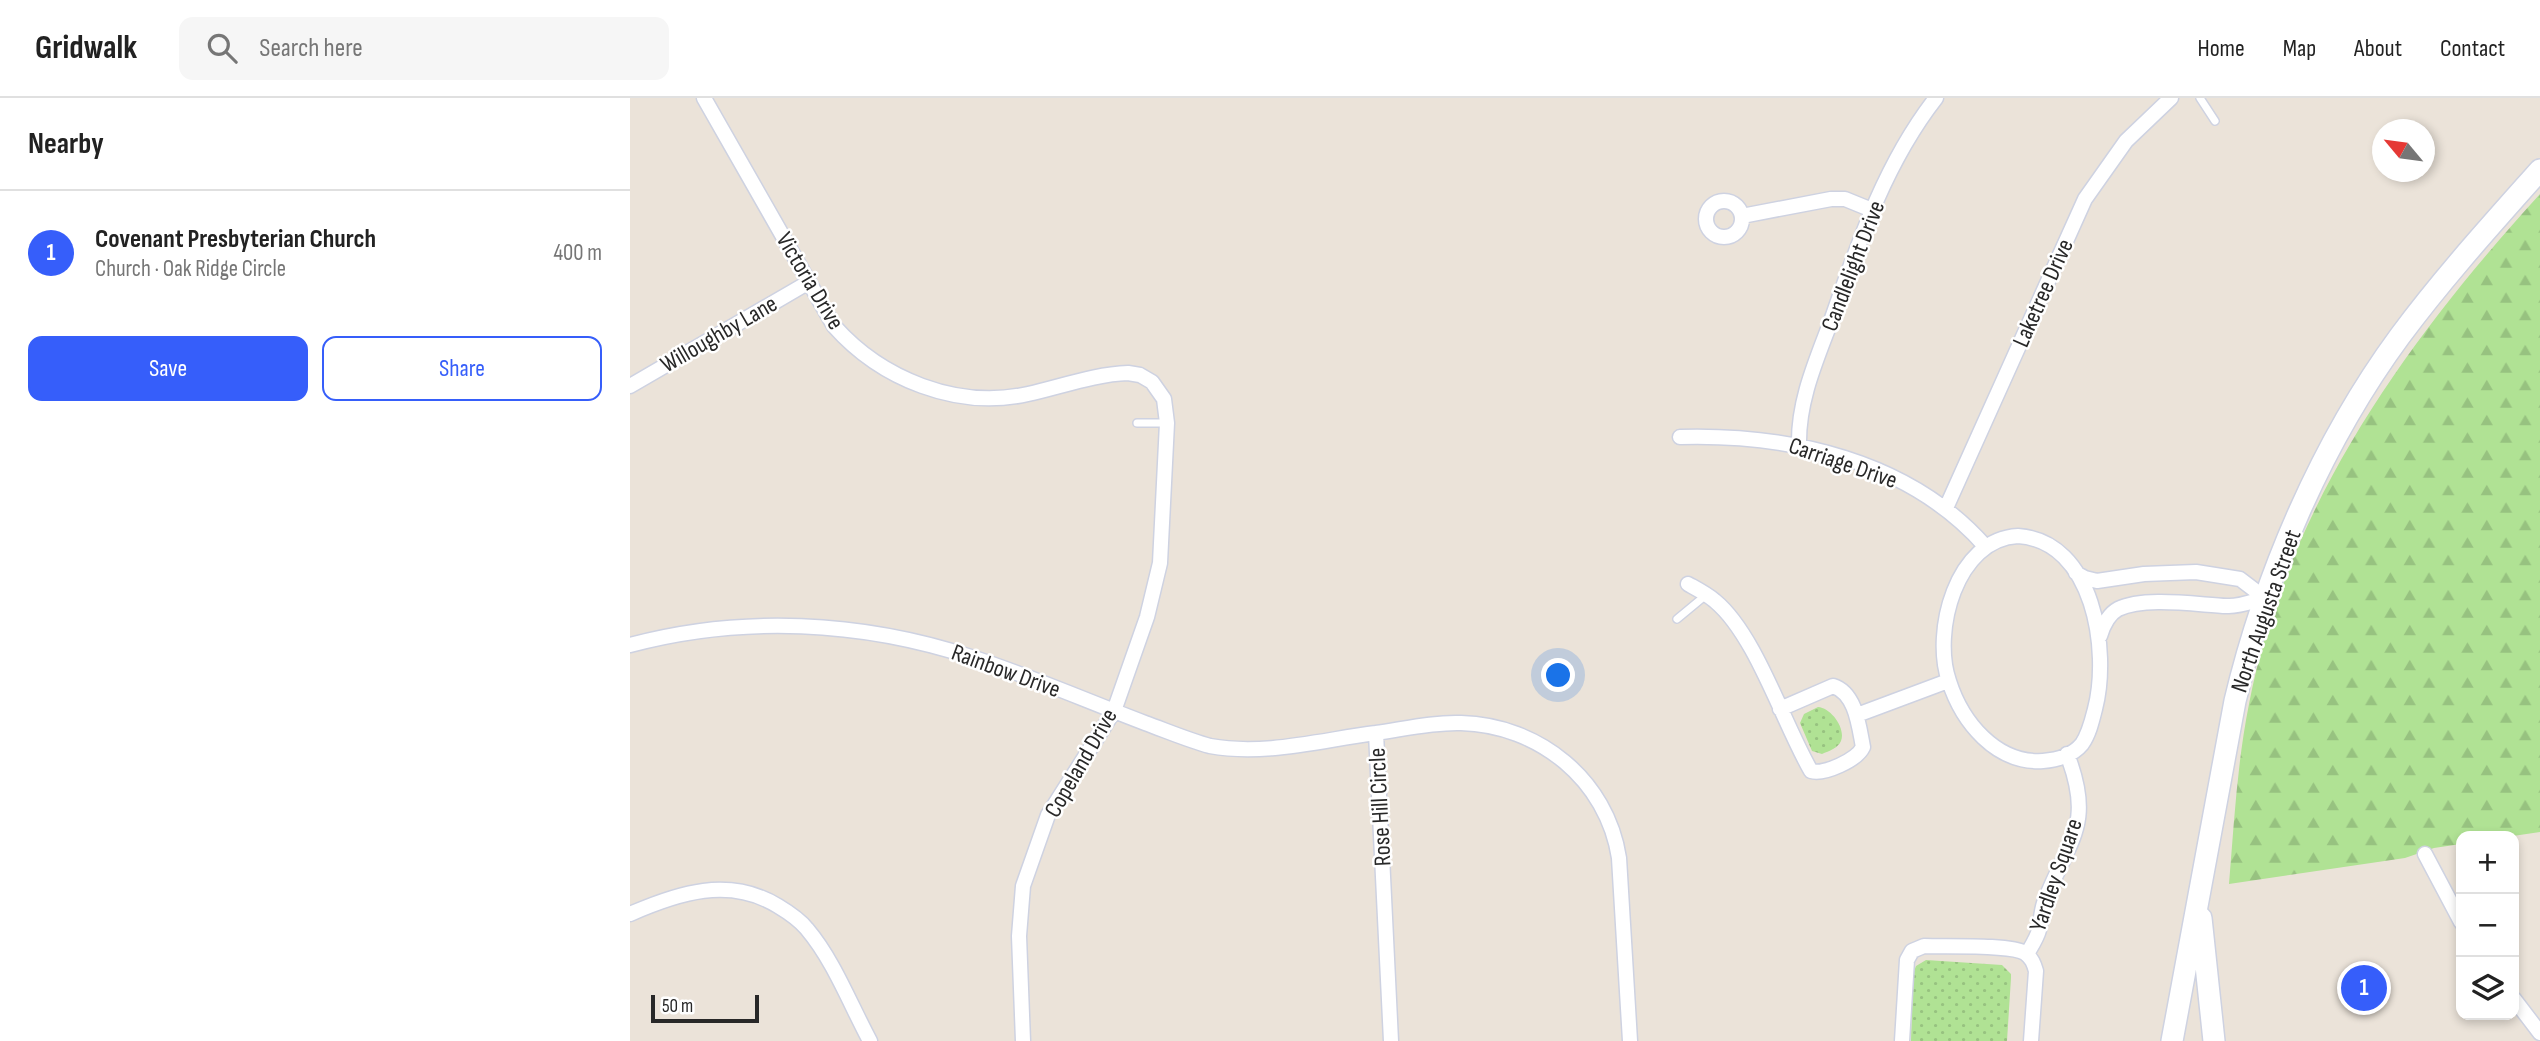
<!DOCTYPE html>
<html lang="en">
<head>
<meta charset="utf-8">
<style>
  :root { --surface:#fff; --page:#f6f6f6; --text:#222; --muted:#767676; --line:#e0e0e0; --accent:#365efa }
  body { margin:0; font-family:"Sofia Sans Condensed",sans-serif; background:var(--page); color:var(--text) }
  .controls { position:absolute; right:21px; bottom:21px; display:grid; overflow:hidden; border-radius:14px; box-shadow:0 4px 10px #0003 }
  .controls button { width:63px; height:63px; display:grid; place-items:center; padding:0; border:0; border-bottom:2px solid var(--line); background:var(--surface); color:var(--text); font:35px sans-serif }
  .compass { position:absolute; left:1742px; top:21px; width:63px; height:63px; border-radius:50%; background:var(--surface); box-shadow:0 4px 10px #0003; rotate:299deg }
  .scale { position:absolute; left:21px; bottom:18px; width:108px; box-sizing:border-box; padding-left:7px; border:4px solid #282828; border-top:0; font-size:19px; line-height:24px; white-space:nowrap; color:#282828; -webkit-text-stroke:5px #fff; paint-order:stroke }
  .you { position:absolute; left:929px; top:578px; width:24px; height:24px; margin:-18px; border:5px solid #fff; border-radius:50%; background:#1a73e8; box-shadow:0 0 0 10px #1a73e833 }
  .badge { display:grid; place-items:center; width:46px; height:46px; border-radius:50%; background:var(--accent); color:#fff; font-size:23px; font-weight:700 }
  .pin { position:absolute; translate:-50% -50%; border:4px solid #fff; box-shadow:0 2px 7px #0006 }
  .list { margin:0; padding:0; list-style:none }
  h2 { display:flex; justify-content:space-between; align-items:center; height:91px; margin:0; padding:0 28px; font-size:30px }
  h2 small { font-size:23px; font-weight:400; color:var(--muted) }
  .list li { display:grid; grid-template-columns:46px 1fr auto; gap:21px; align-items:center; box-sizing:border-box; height:126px; padding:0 28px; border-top:2px solid var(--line) }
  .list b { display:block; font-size:26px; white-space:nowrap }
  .list p { margin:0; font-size:23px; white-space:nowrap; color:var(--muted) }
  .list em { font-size:23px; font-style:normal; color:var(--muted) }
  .actions { display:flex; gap:14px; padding:21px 28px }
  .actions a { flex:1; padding:16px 0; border:2px solid var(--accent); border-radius:14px; text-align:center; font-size:24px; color:var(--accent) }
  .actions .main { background:var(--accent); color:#fff }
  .icon { flex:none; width:38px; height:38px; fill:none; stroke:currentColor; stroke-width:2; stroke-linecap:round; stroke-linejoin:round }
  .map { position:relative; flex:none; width:1910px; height:943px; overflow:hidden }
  header { display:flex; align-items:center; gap:42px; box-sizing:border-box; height:98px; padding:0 35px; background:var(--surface); border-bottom:2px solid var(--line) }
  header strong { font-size:33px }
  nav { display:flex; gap:38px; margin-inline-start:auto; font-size:24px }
  .search { width:490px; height:63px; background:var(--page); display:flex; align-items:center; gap:18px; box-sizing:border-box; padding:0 24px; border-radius:14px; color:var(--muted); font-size:26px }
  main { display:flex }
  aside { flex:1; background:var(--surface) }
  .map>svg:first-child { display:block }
  .grass { fill:url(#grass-dots) }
  .forest { fill:url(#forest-firs) }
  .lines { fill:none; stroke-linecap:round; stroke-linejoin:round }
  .lane-casing { stroke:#ced2e1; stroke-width:10 }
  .street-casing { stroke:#ced2e1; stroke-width:17 }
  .secondary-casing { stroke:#ced2e1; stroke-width:24 }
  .lane { stroke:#fff; stroke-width:7 }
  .street { stroke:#fff; stroke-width:14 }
  .secondary { stroke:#fff; stroke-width:21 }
  .labels { text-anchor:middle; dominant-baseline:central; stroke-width:5; stroke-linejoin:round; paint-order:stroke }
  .street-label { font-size:24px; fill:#282828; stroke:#fff }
</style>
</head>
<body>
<header>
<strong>Gridwalk</strong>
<div class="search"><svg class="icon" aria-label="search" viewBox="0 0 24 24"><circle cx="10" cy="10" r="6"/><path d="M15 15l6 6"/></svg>Search here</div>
<nav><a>Home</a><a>Map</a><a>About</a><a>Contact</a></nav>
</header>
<main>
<aside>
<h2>Nearby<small></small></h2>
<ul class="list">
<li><span class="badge">1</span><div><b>Covenant Presbyterian Church</b><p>Church · Oak Ridge Circle</p></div><em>400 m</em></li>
</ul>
<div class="actions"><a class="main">Save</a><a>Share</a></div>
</aside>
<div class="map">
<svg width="1910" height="943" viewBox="0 0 1910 943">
  <defs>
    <pattern id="grass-dots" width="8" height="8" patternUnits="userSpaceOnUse" patternTransform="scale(1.75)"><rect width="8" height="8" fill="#b0e294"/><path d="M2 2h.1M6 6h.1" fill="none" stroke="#97c280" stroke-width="1.8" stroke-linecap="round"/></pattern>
    <pattern id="forest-firs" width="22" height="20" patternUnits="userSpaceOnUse" patternTransform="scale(1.75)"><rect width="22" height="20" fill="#b0e294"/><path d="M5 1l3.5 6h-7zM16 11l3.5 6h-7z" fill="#97c280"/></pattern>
  </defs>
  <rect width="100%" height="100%" fill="#ebe3d9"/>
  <path class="grass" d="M1188 609C1201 610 1216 630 1211 643 1208 650 1199 653 1192 656L1182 653 1170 625 1174 616Z
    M1296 862 1372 867 1381 876V880L1377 943H1281L1283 876 1286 868Z"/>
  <path class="forest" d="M1910 96V734L1883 738H1831V746L1804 750 1775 760 1599 786C1604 726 1607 666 1619 606 1657 408 1777 242 1910 96Z"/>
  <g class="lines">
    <g class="lane-casing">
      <path id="lane" d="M1570 0 1585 23
        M507 325H537
        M1047 521 1076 497"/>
    </g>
    <g class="street-casing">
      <path id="street" d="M74 0 204 228C251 281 327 312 398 296 430 289 465 276 498 275L510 277 522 284 534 301 537 325 530 465 517 519 484 613 418 717 393 788 389 838 393 943
        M1076 121a18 18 0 1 1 36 0a18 18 0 1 1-36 0Z
        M1112 118 1201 101H1215L1242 112
        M0 288 179 184
        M1050 339C1160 336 1279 362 1355 448
        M1169 347C1168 303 1186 263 1201 223 1228 146 1255 65 1306 0
        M1316 410 1455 101 1496 43 1541 0
        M1388 438C1464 443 1480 553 1465 611 1462 623 1459 636 1452 646 1443 657 1427 662 1413 663 1366 666 1332 624 1319 583 1302 534 1326 441 1388 438Z
        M1446 475 1455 480 1467 483 1514 476 1566 474 1610 481 1635 500
        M1058 486C1067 491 1077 496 1085 503 1126 537 1153 625 1181 673 1194 677 1227 662 1233 649 1229 629 1226 595 1203 588L1150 611
        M1470 538C1473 528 1479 516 1488 511 1515 498 1569 507 1597 508 1609 509 1623 503 1635 500
        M0 547C112 517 231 523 341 559 400 578 457 603 515 625 537 633 558 642 580 648 635 658 691 642 746 635
        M1227 617 1318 583
        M1795 756 1831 824
        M0 816C48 795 99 778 148 808 158 814 169 821 177 831 204 863 220 906 240 943
        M1397 856C1401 849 1407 840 1409 832 1411 823 1411 814 1414 805 1438 742 1465 728 1437 656
        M1884 901 1910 935
        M761 943 746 635C774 631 803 624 831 625 909 627 977 682 989 760L1000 943
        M1272 943 1277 862 1282 853 1294 848C1314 849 1380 846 1395 855 1402 860 1404 866 1406 873L1401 943"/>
    </g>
    <g class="secondary-casing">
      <path id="secondary" d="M1571 820 1584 943
        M1542 943 1605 603C1635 477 1692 344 1770 238 1813 180 1862 126 1910 72"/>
    </g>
    <use href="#lane" class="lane"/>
    <use href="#street" class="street"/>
    <use href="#secondary" class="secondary"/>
  </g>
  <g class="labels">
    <g class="street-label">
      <text transform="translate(1223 168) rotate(-69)">Candlelight Drive</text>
      <text transform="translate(180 183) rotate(59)">Victoria Drive</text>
      <text transform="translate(1413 195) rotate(-66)">Laketree Drive</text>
      <text transform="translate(89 236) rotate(-30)">Willoughby Lane</text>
      <text transform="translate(1213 365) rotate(19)">Carriage Drive</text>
      <text transform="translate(1636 513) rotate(-71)">North Augusta Street</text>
      <text transform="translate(376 573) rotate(20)">Rainbow Drive</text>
      <text transform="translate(451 665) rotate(-60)">Copeland Drive</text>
      <text transform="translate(750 709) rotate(-93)">Rose Hill Circle</text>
      <text transform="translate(1426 777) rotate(-71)">Yardley Square</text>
    </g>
  </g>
</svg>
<div class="controls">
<button>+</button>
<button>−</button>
<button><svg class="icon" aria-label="layers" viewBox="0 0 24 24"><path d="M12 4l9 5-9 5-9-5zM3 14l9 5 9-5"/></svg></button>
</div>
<svg class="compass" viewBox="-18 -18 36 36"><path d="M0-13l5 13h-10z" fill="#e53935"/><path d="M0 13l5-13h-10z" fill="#767676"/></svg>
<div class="scale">50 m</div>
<div class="you"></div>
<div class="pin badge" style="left:1734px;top:890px">1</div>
</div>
</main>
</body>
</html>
